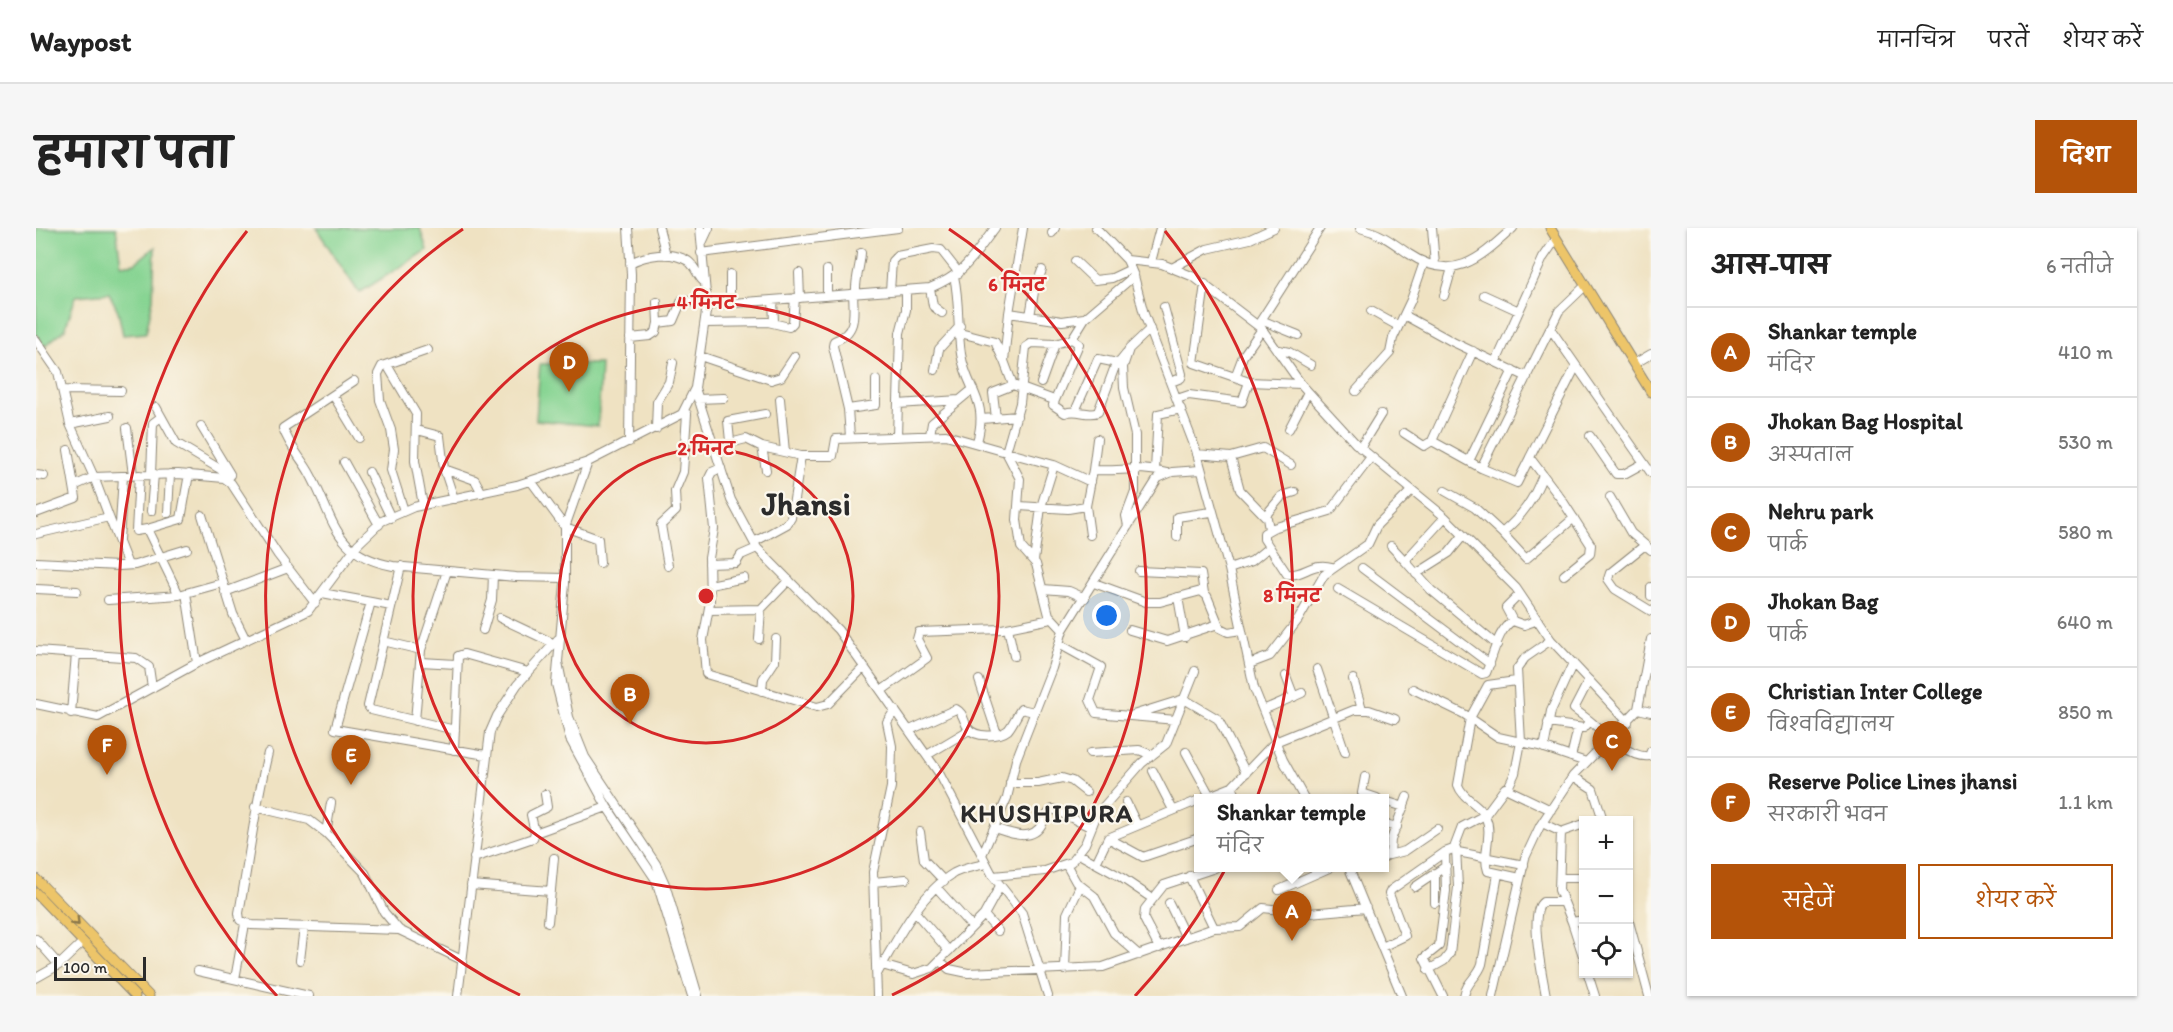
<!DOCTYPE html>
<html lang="hi">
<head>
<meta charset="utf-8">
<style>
  :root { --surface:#fff; --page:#f6f6f6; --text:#222; --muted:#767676; --line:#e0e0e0; --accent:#b45309 }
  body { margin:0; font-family:Itim,"Playpen Sans Deva",sans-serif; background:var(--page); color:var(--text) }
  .controls { position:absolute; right:18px; bottom:18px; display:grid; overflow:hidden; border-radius:0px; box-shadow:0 2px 4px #0004 }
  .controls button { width:54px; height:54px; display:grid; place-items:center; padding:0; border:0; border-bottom:2px solid var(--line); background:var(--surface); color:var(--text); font:30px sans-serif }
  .scale { position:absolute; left:18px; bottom:15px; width:92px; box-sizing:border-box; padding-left:6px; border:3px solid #2b2b2b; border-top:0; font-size:16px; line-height:21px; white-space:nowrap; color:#2b2b2b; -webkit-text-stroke:4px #fbf7ec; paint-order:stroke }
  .you { position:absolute; left:1071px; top:388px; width:21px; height:21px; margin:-15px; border:4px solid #fff; border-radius:50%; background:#1a73e8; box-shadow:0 0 0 9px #1a73e833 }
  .badge { display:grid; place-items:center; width:39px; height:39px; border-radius:50%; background:var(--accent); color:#fff; font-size:20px; font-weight:700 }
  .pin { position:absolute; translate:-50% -50px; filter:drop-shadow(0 2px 3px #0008) }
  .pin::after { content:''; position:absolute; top:32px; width:21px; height:18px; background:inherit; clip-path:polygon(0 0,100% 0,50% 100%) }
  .popup { position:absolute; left:1158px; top:566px; width:195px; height:78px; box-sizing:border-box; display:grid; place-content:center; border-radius:0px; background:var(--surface); filter:drop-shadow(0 2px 4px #0005); font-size:20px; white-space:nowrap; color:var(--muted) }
  .popup b { font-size:22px; color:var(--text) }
  .popup::after { content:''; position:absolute; left:50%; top:100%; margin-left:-12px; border:12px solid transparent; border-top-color:var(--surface) }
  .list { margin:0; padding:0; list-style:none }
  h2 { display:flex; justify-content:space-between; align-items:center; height:78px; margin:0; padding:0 24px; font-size:26px }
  h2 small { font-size:20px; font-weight:400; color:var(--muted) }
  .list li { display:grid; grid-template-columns:39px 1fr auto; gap:18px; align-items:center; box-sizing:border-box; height:90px; padding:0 24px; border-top:2px solid var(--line) }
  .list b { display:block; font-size:22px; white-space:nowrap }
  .list p { margin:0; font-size:20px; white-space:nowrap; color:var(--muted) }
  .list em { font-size:20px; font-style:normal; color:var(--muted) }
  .actions { display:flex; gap:12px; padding:18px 24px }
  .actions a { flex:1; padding:14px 0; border:2px solid var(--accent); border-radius:0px; text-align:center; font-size:21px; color:var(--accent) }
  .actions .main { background:var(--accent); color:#fff }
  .icon { flex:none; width:33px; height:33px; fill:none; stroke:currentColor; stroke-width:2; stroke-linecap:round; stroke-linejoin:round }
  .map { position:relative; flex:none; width:1615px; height:768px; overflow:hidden; border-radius:0px }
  header { display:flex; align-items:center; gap:36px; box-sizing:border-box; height:84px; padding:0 30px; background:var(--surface); border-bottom:2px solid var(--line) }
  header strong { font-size:28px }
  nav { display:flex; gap:33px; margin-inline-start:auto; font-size:21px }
  .intro { display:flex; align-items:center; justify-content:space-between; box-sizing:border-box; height:144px; padding:0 36px }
  h1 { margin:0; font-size:42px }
  .button { padding:15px 27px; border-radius:0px; background:var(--accent); color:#fff; font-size:21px; font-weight:700 }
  main { display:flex; gap:36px; padding:0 36px }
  aside { flex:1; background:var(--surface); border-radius:0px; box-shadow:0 2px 4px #0004 }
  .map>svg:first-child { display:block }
  .green { fill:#87d493; stroke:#59805f; stroke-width:1.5 }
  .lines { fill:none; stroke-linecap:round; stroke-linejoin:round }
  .minor-casing { stroke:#8d8676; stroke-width:10 }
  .major-casing { stroke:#8d8676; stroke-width:11 }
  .minor { stroke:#fff; stroke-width:8 }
  .major { stroke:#edc569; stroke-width:9 }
  .oneway { stroke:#8c784a }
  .ring { fill:none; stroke:#d62828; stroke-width:3 }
  .labels { text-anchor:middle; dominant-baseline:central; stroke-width:4.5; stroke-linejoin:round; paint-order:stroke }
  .district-label { font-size:26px; font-weight:bold; letter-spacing:1.5px; fill:#2b2b2b; stroke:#fbf7ec }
  .town-label { font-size:32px; font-weight:bold; fill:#2b2b2b; stroke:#fbf7ec }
  .centre { fill:#d62828; stroke:#fbf7ec; stroke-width:3 }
  .ring-label { font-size:18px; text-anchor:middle; font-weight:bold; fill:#d62828; stroke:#fbf7ec; stroke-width:4.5; stroke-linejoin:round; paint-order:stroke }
</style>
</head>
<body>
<header>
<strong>Waypost</strong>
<nav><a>मानचित्र</a><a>परतें</a><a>शेयर करें</a></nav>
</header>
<div class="intro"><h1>हमारा पता</h1><a class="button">दिशा</a></div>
<main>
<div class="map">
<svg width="1615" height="768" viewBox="0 0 1615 768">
  <rect width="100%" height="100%" fill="#fbf7ec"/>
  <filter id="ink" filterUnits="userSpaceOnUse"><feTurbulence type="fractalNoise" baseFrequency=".0167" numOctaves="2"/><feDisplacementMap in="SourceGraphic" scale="12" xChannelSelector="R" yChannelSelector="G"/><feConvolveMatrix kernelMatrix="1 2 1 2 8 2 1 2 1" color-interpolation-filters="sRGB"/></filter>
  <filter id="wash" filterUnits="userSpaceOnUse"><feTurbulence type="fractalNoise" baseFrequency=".008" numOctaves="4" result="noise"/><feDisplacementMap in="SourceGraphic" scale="24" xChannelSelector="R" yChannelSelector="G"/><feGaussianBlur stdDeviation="1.35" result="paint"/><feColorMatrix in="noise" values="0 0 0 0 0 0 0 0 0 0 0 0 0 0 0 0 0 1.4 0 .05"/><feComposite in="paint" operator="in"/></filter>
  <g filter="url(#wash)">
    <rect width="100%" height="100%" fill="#efe2c2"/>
    <path class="green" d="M0 0H80L85 37 99 35 119 19 117 71 110 105 87 107 82 83 73 65 40 68 29 101 9 118 0 107Z
      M280 0H384L391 22 323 65Z
      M504 136H565L562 198 500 192Z"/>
  </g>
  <g filter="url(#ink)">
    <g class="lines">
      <g class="minor-casing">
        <path id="minor" d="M592 0 595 46 593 214
          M623 0 630 27
          M987 0 973 85 968 133 977 157 1018 172
          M1060 0 1091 32 1098 48 1108 86 1160 222 1193 341 1218 460 1247 532 1268 570
          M1324 0C1345 5 1356 14 1373 26 1418 56 1444 30 1477 0
          M1396 0 1399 37
          M1016 5 1019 0
          M666 15 673 0
          M665 25 862 0
          M1091 32 1126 36 1158 49 1226 101 1265 156 1320 216 1409 289 1480 360 1515 412 1592 494
          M1039 33 1059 52 1076 50 1095 41
          M1115 34 1124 0
          M594 35C610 27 635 22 652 33 659 38 661 47 667 53
          M1136 40 1171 21 1214 11 1238 0
          M763 45 764 70
          M918 48C924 75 921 100 925 126 931 164 953 170 941 214
          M1169 56 1158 135 1213 154 1265 156
          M894 60 897 78 906 85
          M854 63 856 33 861 28 897 21 905 22 923 45
          M820 65C819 51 824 40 825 25
          M791 67V42
          M1448 67 1483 83
          M1408 68 1416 40
          M737 72 738 94
          M621 74 622 95
          M694 75V46
          M1128 79 1146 146 1145 150 1135 154
          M1335 83 1362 98
          M973 85 1026 93 1048 90
          M1368 87 1417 114 1491 149
          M994 88 998 64 1006 42
          M1225 92 1262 107
          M669 95 732 94 753 99 757 95 759 70
          M1222 97 1284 0
          M1514 100 1615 245
          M924 105 959 114 967 131
          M594 110 614 108 620 104 622 95 637 93 646 72 671 77 894 60C931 45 936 29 959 0
          M1036 111 1049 90 1098 48
          M0 112 22 144 34 196 58 249 73 289
          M1243 122 1253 124 1275 137
          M1437 123 1396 213 1445 240
          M664 128 735 152 745 149 759 128
          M1460 134 1507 30 1520 11
          M1598 136 1615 126
          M351 137 380 186 379 233 387 277
          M1540 138 1481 255 1445 240 1523 83 1549 58
          M899 142 903 121 924 98
          M1199 149 1207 128 1226 101
          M318 153 247 200C252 216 265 230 273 244 298 288 296 327 357 338L480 349 529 350
          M1005 155 1019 116
          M659 160 695 272 721 320 802 402 903 545 957 648 986 685 1012 768
          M28 162 85 163
          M1320 163 1354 125 1357 110 1375 72 1388 34
          M297 167 323 210
          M662 171 688 170
          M744 171 749 224
          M1141 171 1153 167 1206 174 1213 154
          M862 176 923 172
          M120 179 140 215 194 247
          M812 181 840 177V152
          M1040 181 1062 131 1081 135
          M960 190 957 165 977 157
          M946 191 981 188
          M34 196 74 188
          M165 198 194 246
          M91 200 97 247
          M620 201 621 174 633 154 637 135
          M1253 201 1272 164
          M381 202 404 208 408 241 418 271
          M1368 205 1388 218 1396 213
          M894 207 896 195 937 161
          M861 208 864 105 870 82V62
          M1554 208 1580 246H1588L1608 235
          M814 209 812 181 797 118 798 113C821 105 818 87 817 66
          M694 213 692 193 729 186
          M678 219 710 211 726 219 765 228
          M726 219 730 242
          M1324 220 1345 186
          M32 222 38 258 58 249 142 246 188 250 195 255 242 327 279 375
          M1161 226 1195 229 1227 220 1255 237
          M1195 229 1204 262 1231 290 1233 301
          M1494 230 1526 272 1555 317 1554 326 1528 347
          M1433 233 1477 142
          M308 234 343 297
          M552 234 529 299V356L520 456 534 511 571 579 620 652 656 768
          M685 240 676 244 673 250 678 301 673 330 674 374 667 412 670 446 781 479 792 476 828 439
          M408 241 439 252 446 265
          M1057 242 1061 211
          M1119 242 1122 186 1145 181
          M333 244 355 290
          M115 246 117 195 125 189
          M0 247 8 248
          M103 247 100 303 111 301 143 367 150 365 161 435
          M1507 247C1497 272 1487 287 1466 305L1490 331 1538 290
          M495 253 529 299 562 311 564 335
          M1055 254 1018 237 970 224 984 175 990 119 996 115 1019 116 1036 111 1043 116 1017 177 1029 185C1041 180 1052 189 1062 184L1078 141 1090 126
          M1409 263 1439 280 1466 305
          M1574 269 1595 305 1615 322
          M983 278 1032 281 1050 278 1057 242C1086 244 1102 237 1131 245
          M1050 278 1054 307
          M115 283 118 246
          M368 283 355 242 358 221 355 202 344 172 342 146 346 138 392 122
          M0 285 40 270 38 258
          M132 285 134 246
          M166 287 197 386 210 412
          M1229 288 1246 268 1259 264
          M1092 298 1090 288 1099 264V207L1088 160 1087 139 1093 121 1114 101
          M111 301 145 291 153 246
          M0 306 73 289 92 337
          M1141 309V289L1175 284
          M83 312 87 248
          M718 314 751 296 755 290 765 228H797L800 211 910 207 970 224 984 251 981 292 985 319 1000 336 1013 387 1027 402
          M1609 317 1574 345 1572 351 1579 361 1615 383
          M1355 318 1369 333 1409 289
          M998 333 1005 279 1018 237
          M1369 333 1395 362 1461 417
          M0 334 83 338 99 337 151 321
          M673 336 700 335 705 327 721 320
          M365 338 332 478 335 482 419 502
          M632 338 625 297 640 283 639 263 647 244 651 186
          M1296 339C1275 333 1268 349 1251 346L1228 311V305L1237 300 1294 283 1335 229
          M1326 340 1454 436
          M1193 341 1216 333 1233 319
          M1103 343 1165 346 1168 365
          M1380 346 1413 325 1426 309
          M1058 355 1110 374H1124L1165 363 1171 368 1184 400 1192 404 1205 402
          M674 357 708 350
          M1615 359V368
          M0 361 41 363
          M1007 361 1033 363 1049 370
          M1302 361 1446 446 1450 445C1457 429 1462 400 1477 393L1488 397 1502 392
          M189 364 252 340
          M150 365 186 355
          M286 365 335 374 299 501 450 527
          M1142 369 1149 409
          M72 372 143 367
          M335 374 355 378
          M673 382 725 381
          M464 390 519 416
          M1477 393 1470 380 1484 366
          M972 400 978 428
          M447 402 456 372 457 347
          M1094 402 1131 413 1182 396
          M723 411 725 381 753 352
          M347 413 385 422 379 493
          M1023 416 1065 439 1054 472 1060 485 1140 492
          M385 422 411 343
          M0 423 100 430 113 439 116 460
          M385 434 420 436
          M522 434 533 489 549 529 620 636 629 656 662 768
          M1213 436 1234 428 1262 392 1288 347 1332 316 1341 297 1376 262
          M1281 441 1309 524
          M1250 448 1258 469
          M1317 451 1326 481
          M943 452 961 506
          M1553 452 1538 481 1554 493
          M1480 453 1452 457 1434 490 1422 557C1427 572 1445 576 1450 590 1457 606 1446 626 1452 643L1484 650
          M1377 461 1428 486 1462 509 1503 518 1550 534
          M726 463 727 451 739 433 740 411
          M845 463 891 430 881 411 883 404 966 401 1015 391
          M0 476 62 489 161 435 272 383 322 316 346 293 378 279 481 257 552 234 646 186 659 160 671 77 664 0
          M1602 481 1615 484
          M1227 482 1266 465
          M35 485 40 426
          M1097 487 1148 471 1182 491 1210 545
          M1512 495 1548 500 1554 493C1567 504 1595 531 1613 528L1615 523
          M874 502 920 481C928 485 927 493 932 500 939 510 963 509 972 502 977 496 980 488 985 481L998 484
          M1508 520 1515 483 1537 435
          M418 522 422 428 428 426 492 444
          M1150 524 1174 568
          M232 525C219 578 213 631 203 685L204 692 215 697 363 702
          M1054 525 1103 522 1116 527
          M891 527 933 502
          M1535 529 1542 500
          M1117 543 1137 582
          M1537 548 1557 561 1567 592
          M1329 549 1326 565 1341 570
          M974 555H1002L1026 550 1036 553 1050 564
          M1472 560 1479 545 1485 514 1481 441 1489 430 1515 412
          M1171 569 1196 559
          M1201 570 1196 559 1239 514 1318 482H1333L1359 491
          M1349 573 1368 579
          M1090 574 1101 597
          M295 575 290 605 329 645 348 684 363 702 426 732
          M219 579 273 592 290 605
          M1506 595 1525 604 1523 662 1536 694 1548 692
          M1349 596 1361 599
          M958 600C973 605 996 615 1006 596 1010 590 1011 584 1017 581L1054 599
          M884 604 888 632 908 653
          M1525 604 1548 596
          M499 605 571 579
          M1072 610 1107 629 1163 610
          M1418 620 1426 599 1449 587 1469 560 1515 582
          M1422 624 1488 637
          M1043 626 1083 648 1117 671
          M946 627 971 570 980 532 1016 440 1027 402 1122 250 1136 244 1164 242
          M1353 627 1369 623 1401 601
          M1349 629 1354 624 1355 612 1371 569
          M438 630 497 610 499 605 495 587 511 579 509 566
          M1060 635 1072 610 1163 572
          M1030 636 1040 654 1058 668 1078 705 1103 727
          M1313 640 1366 768
          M957 648 1009 643 1035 634 1049 616 1061 586 1106 535 1130 516 1159 443
          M1153 648 1178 700
          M1524 650H1548
          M837 654 870 651
          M435 657 515 663
          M1379 659 1410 638
          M901 660 936 699
          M1243 662 1293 640
          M1133 675 1150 710
          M1399 675V645
          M879 684 913 723
          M948 687 962 703
          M1592 690 1613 768
          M512 694 518 630
          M1536 694 1548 731
          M0 711 23 737
          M1346 719 1369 708 1353 666 1355 662 1409 624 1420 620 1422 659 1414 725 1408 733 1392 742
          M1123 720 1108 691 1109 681 1128 657 1179 640
          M264 732 268 699
          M904 733 913 741 932 745 1067 739 1178 700 1204 699 1227 680 1273 685 1330 680
          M846 737 877 746 896 740 948 687 964 658
          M1029 742 1031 686 1044 658
          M162 743 273 768
          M841 746C860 713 884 665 918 645 928 640 939 638 950 636
          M1552 746 1559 768
          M0 750 23 737 46 715
          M199 751 209 696
          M422 768 454 504 461 488 481 457 522 411
          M841 768 837 644 855 559 856 518 851 494 859 482
          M1407 768 1388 730 1403 718 1410 663 1409 624
          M1428 768C1430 754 1442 749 1446 736L1462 646
          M1457 768 1489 630 1504 598 1537 548 1602 481 1615 411
          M1510 768C1507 750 1492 684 1507 674H1527"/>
      </g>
      <g class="major-casing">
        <path id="major" d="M1514 0 1615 164
          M0 651 113 768
          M0 665 99 768"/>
      </g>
      <use href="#minor" class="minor"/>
      <use href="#major" class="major"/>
    </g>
    <defs><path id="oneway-chevron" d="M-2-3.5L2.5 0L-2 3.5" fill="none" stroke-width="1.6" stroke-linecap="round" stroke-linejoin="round" transform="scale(1.5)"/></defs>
    <use class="oneway" href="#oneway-chevron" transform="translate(40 694) rotate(46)"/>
  </g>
  <g class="ring">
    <circle cx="670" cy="368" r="147"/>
    <circle cx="670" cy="368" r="293"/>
    <path d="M484 767A440 440 0 0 1 427 1M913 1A440 440 0 0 1 856 767"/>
    <path d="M241 768A586 586 0 0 1 211 3M1129 3A586 586 0 0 1 1099 768"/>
  </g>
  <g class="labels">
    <g class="district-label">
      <text x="1011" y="585">KHUSHIPURA</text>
    </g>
    <g class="town-label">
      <text x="770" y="276">Jhansi</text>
    </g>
  </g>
  <circle cx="670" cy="368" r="9" class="centre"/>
  <g class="ring-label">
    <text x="981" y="63">6 मिनट</text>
    <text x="670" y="81">4 मिनट</text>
    <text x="670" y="227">2 मिनट</text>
    <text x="1256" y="374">8 मिनट</text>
  </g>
</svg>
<div class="controls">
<button>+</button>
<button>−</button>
<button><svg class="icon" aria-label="locate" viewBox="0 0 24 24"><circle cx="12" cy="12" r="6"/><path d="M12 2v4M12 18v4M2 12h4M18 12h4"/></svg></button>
</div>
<div class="scale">100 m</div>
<div class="you"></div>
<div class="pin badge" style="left:1256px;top:713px">A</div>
<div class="popup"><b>Shankar temple</b>मंदिर</div>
<div class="pin badge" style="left:594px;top:496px">B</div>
<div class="pin badge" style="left:1576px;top:543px">C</div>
<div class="pin badge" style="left:533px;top:164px">D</div>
<div class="pin badge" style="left:315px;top:557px">E</div>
<div class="pin badge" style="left:71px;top:547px">F</div>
</div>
<aside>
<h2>आस-पास<small>6 नतीजे</small></h2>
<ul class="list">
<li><span class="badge">A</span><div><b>Shankar temple</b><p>मंदिर</p></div><em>410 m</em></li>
<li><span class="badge">B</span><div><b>Jhokan Bag Hospital</b><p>अस्पताल</p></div><em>530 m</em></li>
<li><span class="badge">C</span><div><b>Nehru park</b><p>पार्क</p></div><em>580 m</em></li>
<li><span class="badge">D</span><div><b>Jhokan Bag</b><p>पार्क</p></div><em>640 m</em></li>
<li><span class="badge">E</span><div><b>Christian Inter College</b><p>विश्वविद्यालय</p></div><em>850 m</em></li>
<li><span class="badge">F</span><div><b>Reserve Police Lines jhansi</b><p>सरकारी भवन</p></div><em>1.1 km</em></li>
</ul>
<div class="actions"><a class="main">सहेजें</a><a>शेयर करें</a></div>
</aside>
</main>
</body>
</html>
